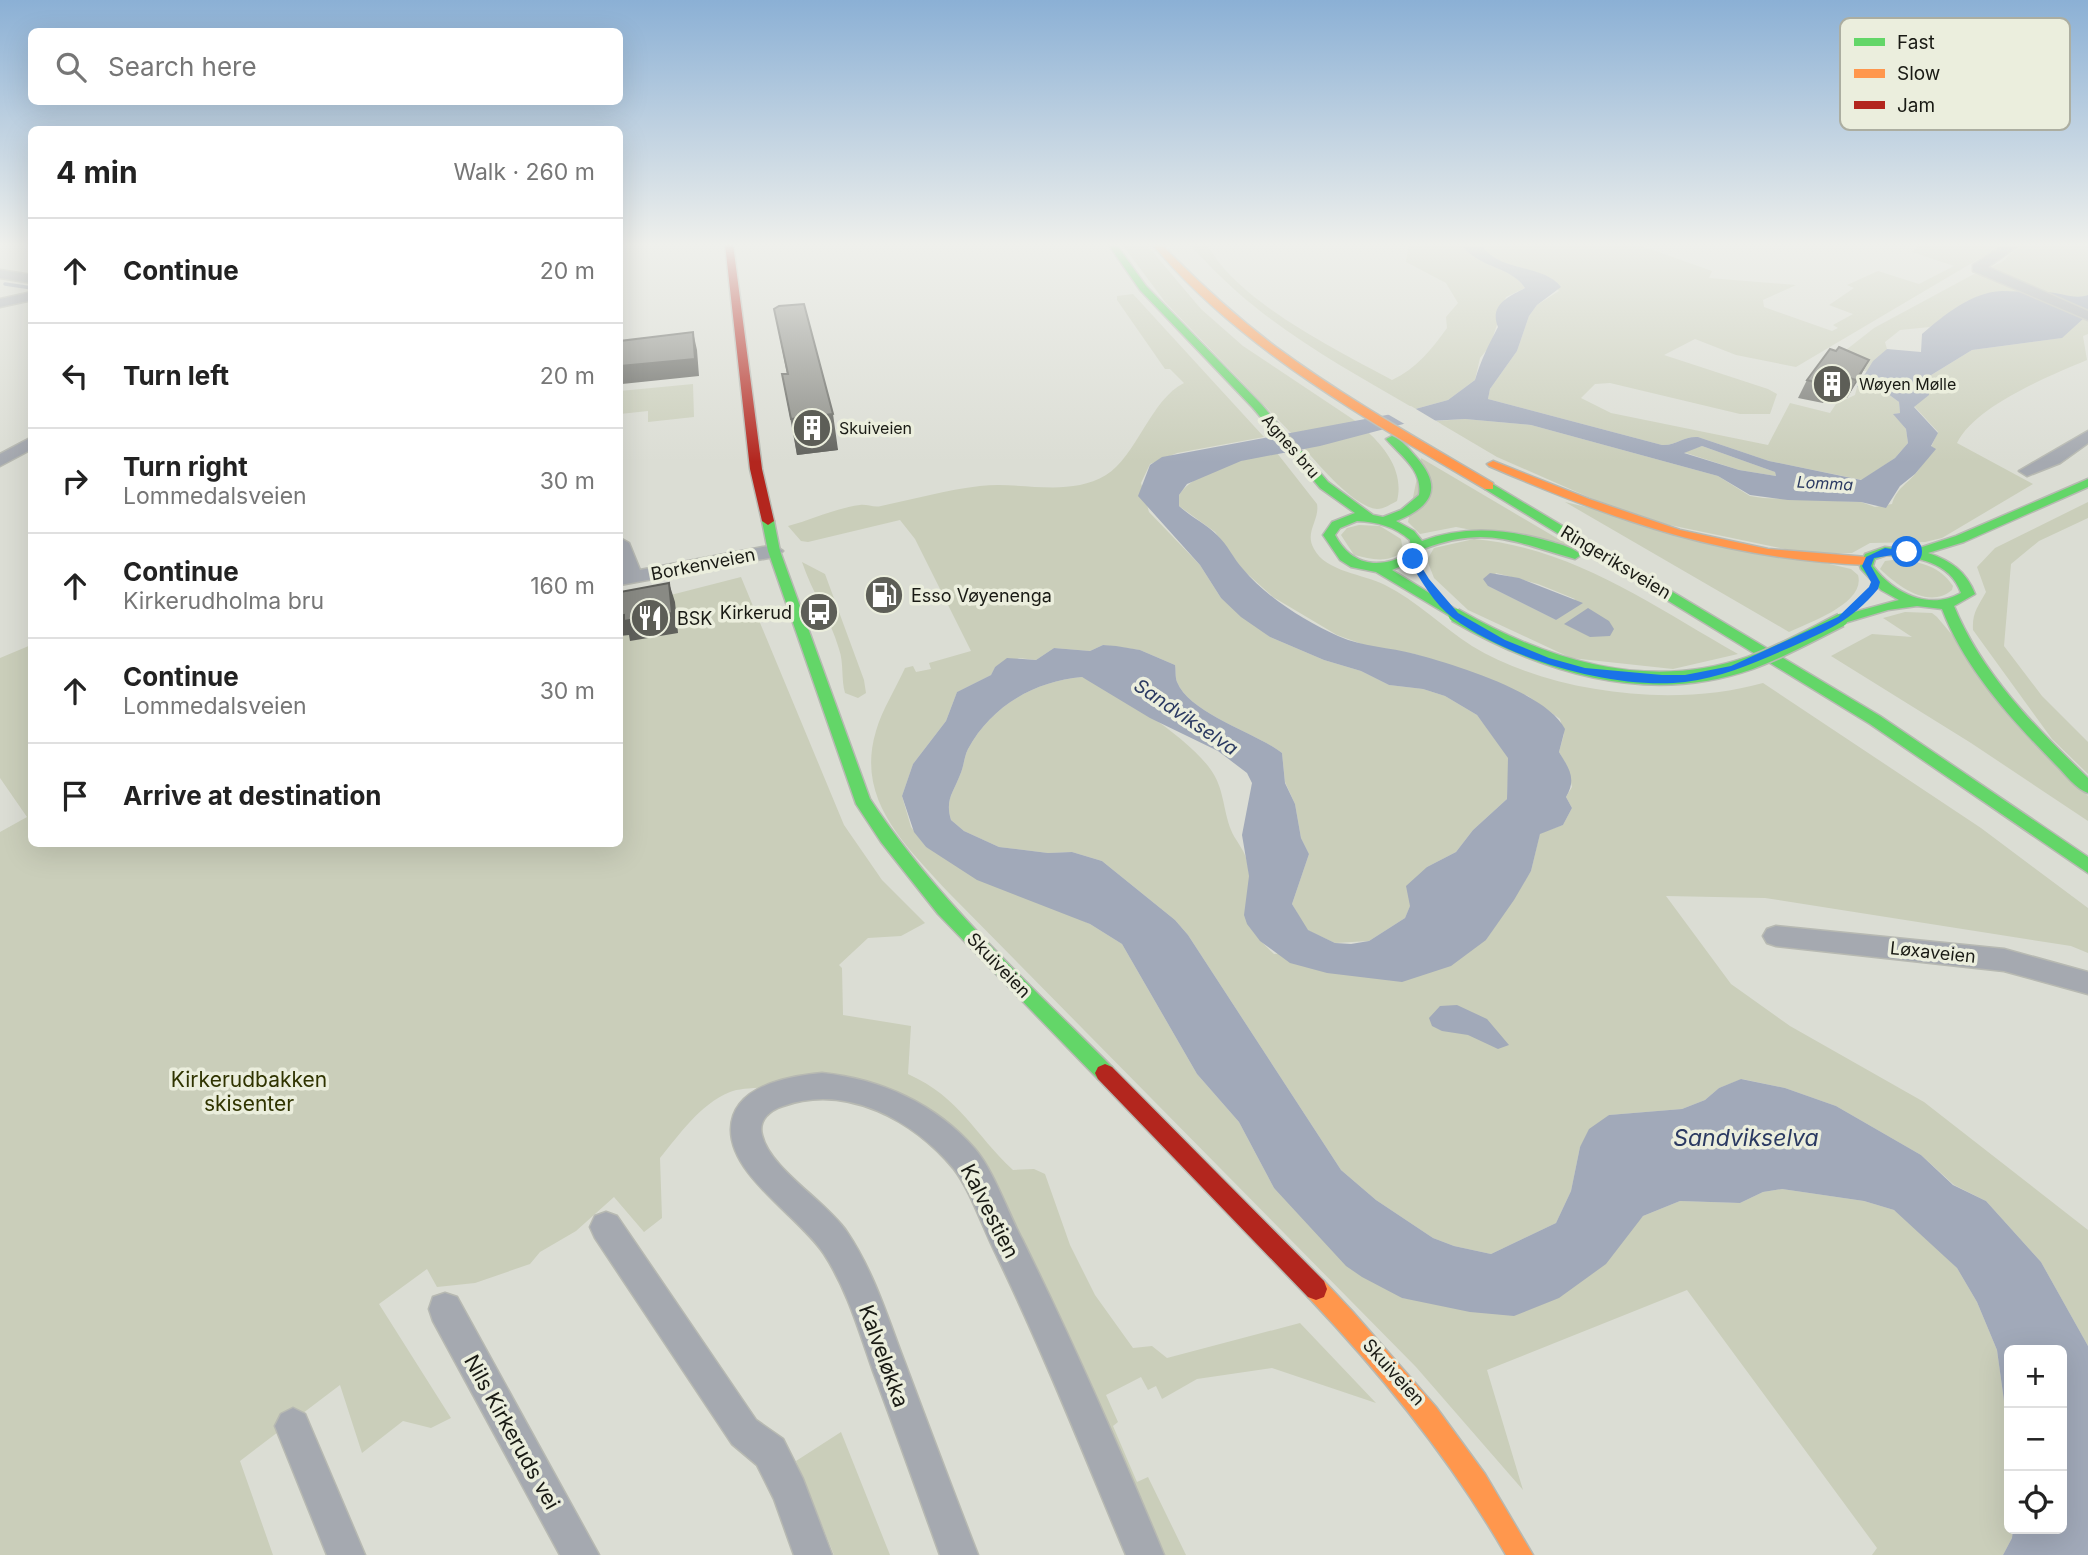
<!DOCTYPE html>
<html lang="en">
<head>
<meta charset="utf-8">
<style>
  :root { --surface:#fff; --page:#f6f6f6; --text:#222; --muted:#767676; --line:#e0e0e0 }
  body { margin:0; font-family:Inter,sans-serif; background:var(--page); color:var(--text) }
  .controls { position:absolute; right:21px; bottom:21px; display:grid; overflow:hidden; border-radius:10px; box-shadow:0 7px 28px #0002 }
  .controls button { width:63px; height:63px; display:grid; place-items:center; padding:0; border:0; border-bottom:2px solid var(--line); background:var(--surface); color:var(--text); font:35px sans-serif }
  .stop { position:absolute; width:21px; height:21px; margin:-16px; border:5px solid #1a73e8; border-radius:50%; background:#fff }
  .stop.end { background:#1a73e8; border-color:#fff; box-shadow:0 2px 7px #0008 }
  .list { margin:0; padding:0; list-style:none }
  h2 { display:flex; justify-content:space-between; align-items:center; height:91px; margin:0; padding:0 28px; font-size:30px }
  h2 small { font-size:23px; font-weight:400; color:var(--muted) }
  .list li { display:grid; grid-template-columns:46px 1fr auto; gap:21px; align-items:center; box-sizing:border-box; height:105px; padding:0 28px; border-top:2px solid var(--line) }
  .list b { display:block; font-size:26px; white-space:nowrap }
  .list p { margin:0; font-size:23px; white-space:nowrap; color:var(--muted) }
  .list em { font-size:23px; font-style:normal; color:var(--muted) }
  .icon { flex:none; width:38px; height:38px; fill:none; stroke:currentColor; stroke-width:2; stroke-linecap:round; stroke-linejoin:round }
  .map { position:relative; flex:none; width:2088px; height:1555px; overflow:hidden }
  .search { position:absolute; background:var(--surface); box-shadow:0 7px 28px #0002; left:28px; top:28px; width:595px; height:77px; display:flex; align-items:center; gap:18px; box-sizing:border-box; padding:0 24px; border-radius:10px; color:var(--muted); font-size:26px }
  .panel { position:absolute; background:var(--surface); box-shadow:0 7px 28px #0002; left:28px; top:126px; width:595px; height:721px; border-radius:10px }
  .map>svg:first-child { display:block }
  .green { fill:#caceba; fill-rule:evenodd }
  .water { fill:#a1a9b9; fill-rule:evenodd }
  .pier { fill:#dbddd4 }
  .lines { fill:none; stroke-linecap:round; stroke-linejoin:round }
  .stream { stroke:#a1a9b9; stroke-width:3.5 }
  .street-casing { stroke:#b7b9b2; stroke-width:3 }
  .fast-casing { stroke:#b7b9b2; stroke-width:3 }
  .slow-casing { stroke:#b7b9b2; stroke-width:3 }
  .jam-casing { stroke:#b7b9b2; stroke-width:3 }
  .street { fill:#a5a9b0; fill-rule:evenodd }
  .fast { fill:#63d668; fill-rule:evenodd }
  .slow { fill:#ff974d; fill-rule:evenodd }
  .jam { fill:#b3261e; fill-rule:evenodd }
  .fast-bridge-casing { stroke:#b7b9b2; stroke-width:16; stroke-linecap:butt }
  .fast-bridge { stroke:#63d668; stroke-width:13 }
  .wall { fill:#767772 }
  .shaded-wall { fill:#60615c }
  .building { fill:#898a84; stroke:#60615c; stroke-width:2 }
  .route { fill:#1a73e8 }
  .labels { text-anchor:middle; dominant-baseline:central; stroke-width:7; stroke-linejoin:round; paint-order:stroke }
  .far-poi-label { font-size:16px; fill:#191a14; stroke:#ebeedd; text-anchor:start }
  .far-street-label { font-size:16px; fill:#191a14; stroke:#ebeedd }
  .far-water-label { font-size:16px; font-style:italic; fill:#2b3a62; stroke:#ebeedd }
  .street-label { font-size:18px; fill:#191a14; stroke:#ebeedd }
  .poi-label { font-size:18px; fill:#191a14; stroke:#ebeedd; text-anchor:start }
  .water-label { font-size:19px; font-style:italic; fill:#2b3a62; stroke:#ebeedd }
  .near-park-label { font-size:21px; fill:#303400; stroke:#ebeedd }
  .near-street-label { font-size:21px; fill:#191a14; stroke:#ebeedd }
  .near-water-label { font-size:23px; font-style:italic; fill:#2b3a62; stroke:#ebeedd }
  .key { fill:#ebeedd; stroke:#acaea1; stroke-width:2 }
  .key-label { font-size:19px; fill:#191a14 }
</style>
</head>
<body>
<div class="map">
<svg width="2088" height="1555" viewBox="0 0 2088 1555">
  <rect width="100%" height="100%" fill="#dbddd4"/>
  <path class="green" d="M1122 244H1146L1201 309 1243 346 1357 422 1292 434 1165 302Z
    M1189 244H1207C1236 301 1337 350 1392 380 1416 369 1432 349 1447 328L1446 317 1458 303 1446 283 1406 262 1409 244H1461C1477 268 1512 266 1525 288L1506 297 1490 346 1480 358 1475 380 1448 400 1415 409C1326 357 1260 323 1189 244Z
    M1481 244H1636L1712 271 1709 278 1796 285 1763 300 1764 307 1832 331 1838 328 1833 325 1853 314 1829 305 1854 288 1847 285 1878 271 1919 284 1954 266 1912 252 1920 244H2004L1796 367 1736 355 1695 339 1664 355 1768 389 1777 394 1770 414H1740L1610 383 1595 384 1581 398 1611 413 1768 445 1790 403 1830 413 1836 404 1855 395 1857 387 1888 394 1899 402 1900 413 1894 414 1906 429 1908 443 1895 458 1862 480 1769 461 1698 437C1683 436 1676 446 1662 445L1488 399 1490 389 1517 351 1529 316 1537 305 1559 291C1555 286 1550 278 1544 276 1523 265 1494 267 1481 244Z
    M2022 244H2088V295C2059 306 2015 280 1989 268L2002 262Z
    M1974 274 1985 275 2034 294 2017 292 1967 301 1930 327 1900 330 1885 342 1887 349 1868 372 1832 361 1874 328Z
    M1133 294 1264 437 1177 453 1150 464 1141 483 1149 512 1200 565 1221 598 1270 637 1324 660 1361 671 1389 685 1423 689 1445 696 1477 715 1509 758 1507 799 1473 830 1456 852 1427 867 1405 918 1369 941 1335 943 1307 930 1292 904 1309 854 1301 838 1295 804 1285 782 1282 753C1255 732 1190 714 1177 682 1175 677 1176 670 1175 665L1140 650 1103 645 1090 651 1054 648 1036 660 1019 658 995 667 991 675 957 692 946 721 913 764 902 796 911 827 926 847 1090 924 1122 944 1197 1074 1239 1122 1274 1188 1402 1298 1420 1300 1629 1231 1643 1216 1680 1201 1740 1203 1763 1192 1782 1189 1864 1201 1894 1210 1912 1224 1957 1268 1977 1302 1997 1350 2009 1437V1529H2013L2012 1538 2003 1555H1872L1877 1548 1687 1290 1487 1370 1523 1490 1416 1367 949 893C906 846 855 800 876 731 882 710 896 688 905 668L913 666 916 672 931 669 929 663 971 651 915 539 900 520 808 542 801 541 788 526C811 520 836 508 860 505 867 504 874 508 881 506 914 499 946 490 980 486 1022 481 1067 498 1106 475 1136 457 1151 399 1184 383L1170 369H1165L1117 300V296Z
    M2083 319 2088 321V334L2083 336 2087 360C2049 376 1975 406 1957 443L2033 484 1942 538 1925 542 1870 543 1852 553 1809 554 1636 518 1497 457 1436 421 1465 419 1531 425 1718 476 1750 496 1763 498 1861 502 1875 507 1892 504C1897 488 1906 485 1916 473 1926 462 1931 446 1938 432L1914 406 1928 377 1972 350 2061 338Z
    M693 384 694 417 648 422V411L620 414V391Z
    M1368 432C1387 450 1404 473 1397 501 1391 504 1384 509 1377 509 1354 507 1319 465 1304 448Z
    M1702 446 1775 472 1776 476 1739 470 1683 452Z
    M1277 453 1317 504C1320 520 1304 532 1314 549 1326 572 1364 574 1385 585 1416 600 1442 627 1472 646 1551 694 1675 708 1763 683L1981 828 2088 908V953L2071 946 1765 898 1666 896 1731 984 1790 1026 1924 1102 2088 1230V1346L2041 1262 1986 1201 1954 1185 1921 1155 1836 1106 1785 1088 1742 1079 1719 1088 1705 1100 1682 1109 1609 1115 1580 1147 1571 1191 1556 1223 1491 1254 1454 1246 1433 1238 1376 1200 1341 1170 1188 935 1175 920 1102 861 1072 852 1048 853 999 847 964 831 951 820C945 800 953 793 960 775 964 766 964 757 968 749 991 706 1035 681 1082 677 1118 692 1189 738 1211 770 1224 788 1223 810 1231 830 1235 840 1243 848 1246 858 1260 908 1222 906 1274 954L1486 940 1531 871 1540 833 1563 825 1572 808 1566 797 1572 787 1567 766 1559 752 1564 734 1560 719 1528 696 1415 654 1370 647 1337 635 1273 597 1243 570 1215 532 1179 506V495C1197 469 1247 458 1277 453Z
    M1421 458 1577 550 1456 527 1420 534 1408 522Z
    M1565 502 1851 569 1858 575C1866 603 1810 622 1789 632Z
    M2088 502V518L2039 541 2011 564 2004 646 2042 696 2088 742V774L2052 739 1973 630C1972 612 1978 607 1986 592L1977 567 1995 548Z
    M1359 525 1380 526 1401 539 1403 551C1388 564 1371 559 1354 555L1341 535 1347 528Z
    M1474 539C1574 548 1653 606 1738 654L1673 669 1571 658 1468 610 1434 578 1427 560 1434 548ZM1496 573 1538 584 1575 599 1556 620 1488 586Z
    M1900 559C1922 563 1940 566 1953 586L1952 590C1928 610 1897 585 1880 569L1885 561Z
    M802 562 825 574 864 680 866 693 858 698 845 693C841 679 844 663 839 649 830 618 812 592 802 562Z
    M741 577 844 825 882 880 925 923 901 936 868 938 839 965 842 968 843 1015 911 1026 908 1074C961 1098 974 1134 1013 1170L1034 1169 1045 1174 1070 1245 1095 1295 1133 1348 1152 1346 1167 1358 1300 1323 1376 1403 1272 1368 1197 1379 1162 1399 1156 1386 1148 1390 1141 1377 1106 1395 1118 1422 1113 1426 1137 1482 1148 1477 1186 1555H1154L1046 1310 911 1101C872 1097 761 1080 730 1092 699 1105 680 1134 660 1158L662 1218 644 1232 614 1197 576 1231 540 1252 530 1264 475 1283 437 1287 427 1269 379 1304 451 1418 431 1428 403 1421 362 1453 340 1385 240 1461 273 1555H0V832L27 817 0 778V658L31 645 32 844H620V608Z
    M1905 612 1932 613 1937 617 2088 796V821L1971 743 1831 656 1872 634 1912 637 1883 618Z
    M841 1432 890 1555H834L796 1461Z"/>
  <path class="water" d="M1461 244H1481C1498 273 1542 263 1561 287L1537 305 1529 316 1517 351 1490 389 1488 399 1662 445C1676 446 1683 436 1698 437L1769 461 1861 480 1895 458 1908 443 1906 429 1893 414 1900 413 1899 402 1888 394 1857 387 1873 361 1887 349 1921 352 1922 334C1944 315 1972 292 2002 291 2016 291 2031 293 2045 292 2060 292 2074 300 2088 295V319H2083L2062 338 1972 350 1928 377 1929 395 1914 407 1938 433 1931 446 1936 449 1915 474 1900 486 1886 508 1861 502 1788 500 1750 495 1718 476 1531 425 1465 419 1411 422 1320 446 1241 461 1187 484 1179 495V506C1191 517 1206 524 1217 535 1228 545 1233 558 1243 569 1266 597 1305 621 1338 636 1363 647 1389 647 1415 654 1455 665 1546 692 1565 729L1559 752C1569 768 1577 779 1566 797L1572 808 1563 825 1540 834 1531 871 1514 900 1486 940 1451 966 1402 982 1327 973 1290 963 1260 941 1247 924 1244 915 1249 876 1242 835 1252 783 1247 773 1218 751 1150 718 1082 677C1035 681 991 706 968 749 964 757 964 766 960 775 953 793 945 800 951 820L964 831 999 847 1048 853 1072 852 1102 861 1175 920 1188 935 1341 1170 1376 1200 1433 1238 1454 1246 1491 1254 1556 1223 1571 1191 1580 1147 1589 1129 1609 1115 1682 1109 1705 1100 1719 1088 1741 1079 1785 1088 1836 1106 1921 1155 1953 1185 1986 1201 2041 1262 2083 1337 2088 1346V1555H2003L2012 1538 2013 1529H2062V1350H2009V1437L1997 1350 1977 1302 1957 1268 1894 1210 1864 1201 1782 1189 1763 1192 1740 1203 1680 1201 1643 1216 1606 1264 1559 1298 1514 1316 1470 1312 1402 1298 1362 1277 1346 1266 1274 1188 1239 1122 1197 1074 1122 944 1090 924 977 880 926 847 914 832 902 796 913 764 946 721 957 692 991 675 995 667 1007 658 1036 660 1054 648 1090 651 1103 645 1116 646 1140 650 1175 665C1176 670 1175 677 1177 682 1190 714 1255 732 1282 753L1285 783 1295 804 1301 838 1309 854 1292 904 1308 930 1335 943 1351 944 1369 941 1405 918 1410 906 1406 886 1427 867 1456 852 1473 830 1507 799 1508 758 1477 715 1445 696 1423 689 1389 685 1361 671 1324 660 1270 637 1241 617 1221 598 1200 565 1138 496 1150 465 1162 457 1408 411 1448 400 1475 380C1481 360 1488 346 1498 327 1489 305 1508 297 1525 288 1511 266 1477 268 1461 244ZM1702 446 1775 472 1776 476 1739 470 1684 453Z
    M1490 573 1519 578 1583 603 1556 620 1488 586 1483 579Z
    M1588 608 1609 621 1614 629 1610 636 1590 637 1564 624Z
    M1457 1005 1487 1019 1509 1045 1498 1049 1468 1035 1442 1031 1432 1026 1429 1018 1440 1006Z"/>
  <path class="pier" d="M1411 406 1441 424 1408 426 1384 412Z"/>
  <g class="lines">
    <path class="stream" d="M5 284 32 288"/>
    <g class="street-casing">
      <path id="street" d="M2005 244H2020L1988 267 2088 311V320L1973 271V265Z
        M0 270 32 275V283L0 278Z
        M32 292V300L0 307V299Z
        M2088 431V443L2060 463 2027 476 2019 471Z
        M32 437V449L0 466V454Z
        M620 538 629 543 640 570 774 545 783 551 774 557 620 585Z
        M1776 926 2004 949 2088 972V994L2004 971 1776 946 1767 943 1763 936 1767 929Z
        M822 1073C881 1079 936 1104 975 1149 994 1171 1008 1213 1022 1239 1073 1342 1120 1449 1164 1555H1126C1084 1455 1044 1354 997 1256 984 1231 971 1191 954 1169 914 1121 847 1083 783 1106 770 1110 758 1120 762 1135 770 1169 826 1201 847 1232 874 1272 888 1319 905 1363 929 1427 953 1491 978 1555H940C918 1494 896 1432 873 1371 859 1331 847 1289 824 1254 800 1217 730 1176 731 1129 732 1085 790 1076 822 1073Z
        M606 1212 617 1216 756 1420 783 1439 803 1479 832 1555H794L774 1499 757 1465 732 1444 595 1238 590 1227 595 1216Z
        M445 1293 457 1297 599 1555H560L433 1321 429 1309 433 1297Z
        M293 1408 305 1414 365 1555H327L275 1426 281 1414Z"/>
    </g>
    <g class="fast-casing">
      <path id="fast" d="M1108 244H1116L1146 286 1261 404 1328 482 1373 515 1383 517 1401 510 1419 495C1423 470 1401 456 1386 439L1392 436C1402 440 1410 450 1417 458 1444 489 1430 508 1396 521L1414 531 1422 541C1465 525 1508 529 1552 542 1562 545 1574 548 1581 555L1575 559C1514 542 1487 525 1423 549L1422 557 1392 570 1460 612 1462 615 1460 618 1455 619 1376 572 1351 567 1340 560 1323 535 1332 522 1355 513 1320 488 1253 408 1140 290ZM1357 521C1377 522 1394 526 1410 540L1411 552C1381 570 1352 567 1335 535L1340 528Z
        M2088 479V487L1964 542 1928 553C1951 561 1966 571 1975 594L1954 606C1982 674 2035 727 2088 778V793C2076 789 2065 774 2056 765 2011 719 1965 669 1942 609L1917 606 1888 610 1841 624 1834 620 1836 617 1899 600 1881 590 1861 569 1860 566 1865 554 1885 547 1913 550 1956 536ZM1887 555C1916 557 1950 561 1961 593 1929 611 1893 593 1873 566L1875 559Z
        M1489 482 1880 716 2088 857V873L1870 724 1485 489 1483 486Z
        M768 517 774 521 780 551 870 799C937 900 1026 981 1112 1067L1115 1073 1112 1079 1105 1082 1098 1079 938 914 881 842 856 804 768 551 762 521Z"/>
    </g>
    <g class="slow-casing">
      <path id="slow" d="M1152 244H1161C1197 281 1235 316 1276 347 1345 398 1420 440 1493 483V489H1485C1367 419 1241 350 1152 244Z
        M1493 461 1589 499 1680 530 1768 549 1867 557 1873 561 1867 565C1725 559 1618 522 1489 466L1487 464Z
        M1316 1278 1324 1281 1353 1312 1436 1407 1485 1474 1533 1555H1506C1451 1460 1383 1376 1308 1297L1305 1289 1308 1281Z"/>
    </g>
    <g class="jam-casing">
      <path id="jam" d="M725 244H733L762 469 774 521 768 525 762 521 750 469Z
        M1105 1064 1112 1067 1324 1281 1327 1289 1324 1297 1316 1300 1308 1297 1098 1079 1095 1073 1098 1067Z"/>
    </g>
    <use href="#street" class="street"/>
    <use href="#fast" class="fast"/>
    <use href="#slow" class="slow"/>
    <use href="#jam" class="jam"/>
    <g class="fast-bridge-casing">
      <path id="fast-bridge" d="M1455 615C1545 667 1647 699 1750 663 1781 652 1811 635 1841 620"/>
    </g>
    <use href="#fast-bridge" class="fast-bridge"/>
  </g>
  <path class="wall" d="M774 309 838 450 797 455 782 374H787Z
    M1869 360 1847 398 1830 393 1823 403 1798 398 1807 380Z"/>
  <path class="shaded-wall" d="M693 332 697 350 699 376 622 384 620 375V366Z
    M1869 360 1860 377 1847 398 1856 380Z
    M1839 375 1830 393 1823 403 1833 386Z
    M833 414 838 450 797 455 791 419Z
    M669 583 675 602 678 633 630 641 629 635 620 636V616Z"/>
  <path class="building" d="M804 304 833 414 791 419 782 374H788L774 309 779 306Z
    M693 332 695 359 620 366V341Z
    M1839 347 1869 360 1856 380 1839 375 1833 386 1807 380 1830 349 1836 351Z
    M669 583 672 613 624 621V615L620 616V592Z"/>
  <linearGradient id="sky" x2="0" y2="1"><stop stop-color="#8bb0d5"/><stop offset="0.53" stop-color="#eff0ec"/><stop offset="1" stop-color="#eff0ec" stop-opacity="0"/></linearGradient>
  <rect width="2088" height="462" fill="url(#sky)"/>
  <path class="route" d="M1885 548 1912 552 1874 558 1871 566 1880 582 1878 589C1851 621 1828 630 1791 647 1756 662 1724 677 1685 682 1615 690 1510 660 1453 618 1434 604 1420 579 1408 559L1416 558 1429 579 1458 613 1505 640 1549 658 1585 668 1662 675H1685L1731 666 1838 617 1869 587 1871 582 1862 566 1866 557Z"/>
  <defs>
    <g id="building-disc" transform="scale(2.0125)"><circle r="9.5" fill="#5d5e57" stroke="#ebeedd"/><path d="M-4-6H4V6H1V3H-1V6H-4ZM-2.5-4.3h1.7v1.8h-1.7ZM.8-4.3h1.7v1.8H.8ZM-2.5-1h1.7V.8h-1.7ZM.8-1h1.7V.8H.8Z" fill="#fff"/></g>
    <g id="fuel-disc" transform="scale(2.0125)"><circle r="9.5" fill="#5d5e57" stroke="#ebeedd"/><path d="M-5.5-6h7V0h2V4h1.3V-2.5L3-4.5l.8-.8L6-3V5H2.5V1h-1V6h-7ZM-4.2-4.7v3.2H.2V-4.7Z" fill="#fff"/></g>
    <g id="bus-disc" transform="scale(2.0125)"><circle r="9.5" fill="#5d5e57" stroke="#ebeedd"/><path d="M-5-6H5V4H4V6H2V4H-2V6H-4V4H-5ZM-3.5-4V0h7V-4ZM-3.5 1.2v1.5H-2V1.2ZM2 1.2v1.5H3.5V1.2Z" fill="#fff"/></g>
    <g id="restaurant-disc" transform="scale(2.0125)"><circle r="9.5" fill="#5d5e57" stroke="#ebeedd"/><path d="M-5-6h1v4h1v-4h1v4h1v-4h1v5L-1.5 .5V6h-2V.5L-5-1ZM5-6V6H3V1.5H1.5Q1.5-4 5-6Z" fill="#fff"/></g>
  </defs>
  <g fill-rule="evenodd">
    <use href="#building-disc" x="1832" y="384"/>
    <use href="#building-disc" x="812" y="428"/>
    <use href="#fuel-disc" x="884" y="595"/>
    <use href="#bus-disc" x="819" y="612"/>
    <use href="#restaurant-disc" x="650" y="618"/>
  </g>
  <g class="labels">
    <g class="far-poi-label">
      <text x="1859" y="384">Wøyen Mølle</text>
      <text x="839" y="428">Skuiveien</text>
    </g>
    <g class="far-street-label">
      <text transform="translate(1291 446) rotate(49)">Agnes bru</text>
    </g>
    <g class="far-water-label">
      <text transform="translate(1825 483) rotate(3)">Lomma</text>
    </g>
    <g class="street-label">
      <text transform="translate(1616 562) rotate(31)">Ringeriksveien</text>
      <text transform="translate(703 564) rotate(-11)">Borkenveien</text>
      <text transform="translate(1933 952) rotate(6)">Løxaveien</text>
      <text transform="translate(999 965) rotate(46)">Skuiveien</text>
      <text transform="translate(1394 1372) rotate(48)">Skuiveien</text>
    </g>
    <g class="poi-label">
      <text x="911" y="595">Esso Vøyenenga</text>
      <text x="792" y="612" text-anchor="end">Kirkerud</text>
      <text x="677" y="618">BSK</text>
    </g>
    <g class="water-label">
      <text transform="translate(1186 717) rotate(34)">Sandvikselva</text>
    </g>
    <g class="near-park-label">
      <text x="249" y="1079">Kirkerudbakken<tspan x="249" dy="24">skisenter</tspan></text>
    </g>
    <g class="near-street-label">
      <text transform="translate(990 1211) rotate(63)">Kalvestien</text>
      <text transform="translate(884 1356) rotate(70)">Kalveløkka</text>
      <text transform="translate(512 1432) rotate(61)">Nils Kirkeruds vei</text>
    </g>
    <g class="near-water-label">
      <text x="1746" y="1138">Sandvikselva</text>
    </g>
  </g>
  <rect x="1840" y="18" width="230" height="112" rx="10" class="key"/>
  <rect x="1854" y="38" width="31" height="8" fill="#63d668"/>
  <rect x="1854" y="69" width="31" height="9" fill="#ff974d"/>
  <rect x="1854" y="101" width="31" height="8" fill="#b3261e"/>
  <g class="key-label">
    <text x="1897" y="49">Fast</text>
    <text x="1897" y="80">Slow</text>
    <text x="1897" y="112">Jam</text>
  </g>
</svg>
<div class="controls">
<button>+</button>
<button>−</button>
<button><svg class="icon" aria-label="locate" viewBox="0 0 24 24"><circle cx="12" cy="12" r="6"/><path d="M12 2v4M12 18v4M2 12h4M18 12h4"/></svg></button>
</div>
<div class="stop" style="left:1907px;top:552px"></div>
<div class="stop end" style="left:1413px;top:559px"></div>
<div class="search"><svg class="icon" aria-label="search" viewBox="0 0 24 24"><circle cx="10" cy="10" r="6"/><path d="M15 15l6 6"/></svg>Search here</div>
<section class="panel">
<h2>4 min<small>Walk · 260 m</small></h2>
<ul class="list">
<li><svg class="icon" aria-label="ahead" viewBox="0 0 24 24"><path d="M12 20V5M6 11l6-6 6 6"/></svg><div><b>Continue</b></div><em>20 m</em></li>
<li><svg class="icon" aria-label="left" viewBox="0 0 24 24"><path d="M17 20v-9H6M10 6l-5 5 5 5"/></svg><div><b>Turn left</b></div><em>20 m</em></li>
<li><svg class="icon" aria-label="right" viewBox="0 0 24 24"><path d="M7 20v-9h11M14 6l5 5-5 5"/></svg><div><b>Turn right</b><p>Lommedalsveien</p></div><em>30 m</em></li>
<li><svg class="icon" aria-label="ahead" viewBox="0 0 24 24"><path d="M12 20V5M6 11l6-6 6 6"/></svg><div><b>Continue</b><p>Kirkerudholma bru</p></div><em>160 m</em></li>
<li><svg class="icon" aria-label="ahead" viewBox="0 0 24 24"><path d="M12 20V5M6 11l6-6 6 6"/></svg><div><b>Continue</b><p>Lommedalsveien</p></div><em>30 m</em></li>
<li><svg class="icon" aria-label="arrive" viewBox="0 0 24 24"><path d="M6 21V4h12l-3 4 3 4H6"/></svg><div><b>Arrive at destination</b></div></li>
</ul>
</section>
</div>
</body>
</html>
